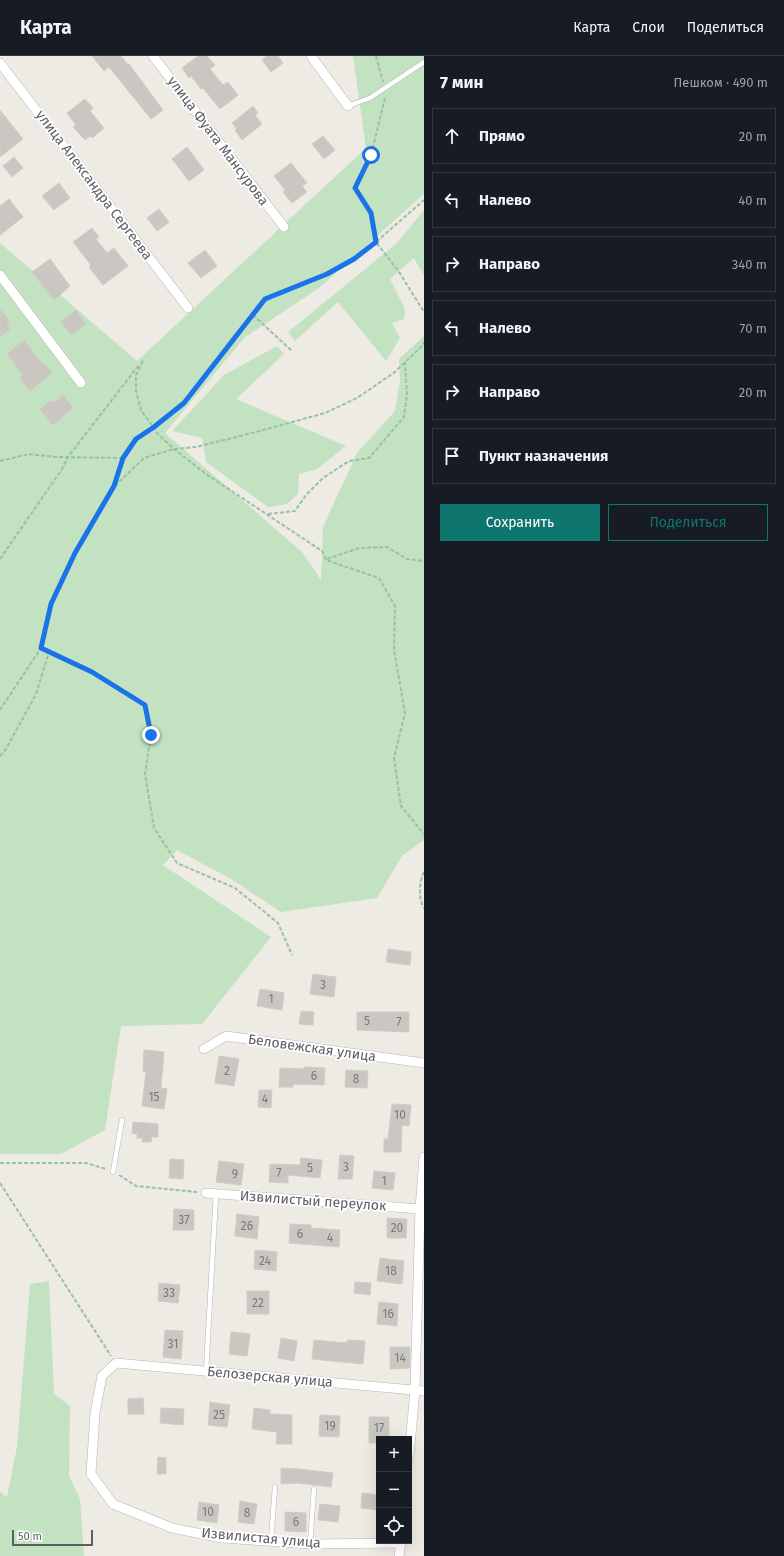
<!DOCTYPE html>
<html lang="ru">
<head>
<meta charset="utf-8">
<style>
  :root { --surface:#171b24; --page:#20242c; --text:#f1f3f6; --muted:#9ea1a6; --line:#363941; --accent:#0f766e }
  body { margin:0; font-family:"Fira Sans",sans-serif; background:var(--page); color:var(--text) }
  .controls { position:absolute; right:12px; bottom:12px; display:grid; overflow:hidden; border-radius:0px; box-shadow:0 4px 16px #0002 }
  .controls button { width:36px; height:36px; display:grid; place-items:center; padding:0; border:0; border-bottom:1px solid var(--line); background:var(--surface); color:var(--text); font:20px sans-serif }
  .scale { position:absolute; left:12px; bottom:10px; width:81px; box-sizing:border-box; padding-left:4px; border:2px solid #5c5f63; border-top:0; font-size:11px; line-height:14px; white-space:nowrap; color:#5c5f63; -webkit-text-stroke:3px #fff; paint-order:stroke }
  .stop { position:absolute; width:12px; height:12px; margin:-9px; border:3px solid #1a73e8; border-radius:50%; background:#fff }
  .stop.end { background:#1a73e8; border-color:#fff; box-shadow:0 1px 4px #0008 }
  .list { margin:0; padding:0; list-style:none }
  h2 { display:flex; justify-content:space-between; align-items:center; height:52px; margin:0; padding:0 16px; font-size:17px }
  h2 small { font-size:13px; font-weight:400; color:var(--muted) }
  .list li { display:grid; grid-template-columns:26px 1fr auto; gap:12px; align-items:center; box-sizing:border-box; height:56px; margin:0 8px 8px; padding:0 8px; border:1px solid var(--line); border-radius:0px }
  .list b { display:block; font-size:15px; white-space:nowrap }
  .list em { font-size:13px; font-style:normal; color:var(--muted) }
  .actions { display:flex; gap:8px; padding:12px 16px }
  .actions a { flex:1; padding:9px 0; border:1px solid var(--accent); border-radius:0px; text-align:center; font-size:14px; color:var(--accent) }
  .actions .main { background:var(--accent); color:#fff }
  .icon { flex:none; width:22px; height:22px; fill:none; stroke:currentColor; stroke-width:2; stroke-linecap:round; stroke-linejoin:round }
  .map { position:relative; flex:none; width:424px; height:1500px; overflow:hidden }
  header { display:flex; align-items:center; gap:24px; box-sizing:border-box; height:56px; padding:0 20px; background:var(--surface); border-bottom:1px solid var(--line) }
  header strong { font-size:19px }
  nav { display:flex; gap:22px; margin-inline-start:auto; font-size:14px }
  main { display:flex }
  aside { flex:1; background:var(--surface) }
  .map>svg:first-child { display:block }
  .green { fill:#c2e2c2 }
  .building { fill:#cac7c2; stroke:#d1ccc2 }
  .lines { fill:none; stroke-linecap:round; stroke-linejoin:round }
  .service-casing { stroke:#b4b6b9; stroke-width:5.5 }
  .minor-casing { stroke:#b4b6b9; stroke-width:10 }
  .path { stroke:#9ac0a5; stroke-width:2; stroke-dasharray:4 2; stroke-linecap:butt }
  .service { stroke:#fff; stroke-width:4.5 }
  .minor { stroke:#fff; stroke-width:9 }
  .route { stroke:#1a73e8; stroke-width:5 }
  .labels { text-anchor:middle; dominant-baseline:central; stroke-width:3.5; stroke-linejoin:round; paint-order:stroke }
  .number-label { font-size:12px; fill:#78797b }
  .street-label { font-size:14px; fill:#5c5f63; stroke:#fff }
</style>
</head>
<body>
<header>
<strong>Карта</strong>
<nav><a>Карта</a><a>Слои</a><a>Поделиться</a></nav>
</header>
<main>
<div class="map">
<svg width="424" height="1500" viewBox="0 0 424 1500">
  <rect width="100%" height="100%" fill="#edebe3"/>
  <path class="green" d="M353 0H424V138L319 232 244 282 165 377 302 496 321 524 323 471 357 397 395 355 400 325 399 303 424 280V784L402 800 377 842 281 856 231 823 177 794 163 809 271 881 202 968 121 970 105 1074 61 1098H0V187L137 305 366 92Z
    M424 154V220L414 202 390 223 405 253 404 263 392 267 400 282 386 305 338 246 295 285 288 276 396 188Z
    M277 290 284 298 236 343 346 390 317 413 299 418 298 438 287 448 268 451 206 406 202 382 172 375 224 319Z
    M49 1225 54 1338 70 1350 69 1420 80 1443 84 1500H0V1436L7 1441 17 1391 30 1228Z"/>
  <path class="building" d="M92 0H121L128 9 129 8 163 54 151 63 109 11 104 15Z
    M198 0H207L215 9 210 13 223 29 228 26 238 39 220 53 203 32 201 33 191 20 189 22 182 12Z
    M267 0H278L283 7 271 16 262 4Z
    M85 43 93 52 90 55 104 72 92 82 90 80 85 84 73 71 76 69 67 57Z
    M253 50 258 57 255 59 262 68 242 84 235 74 237 73 232 67Z
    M0 54 23 83 0 101Z
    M323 80 335 94 324 103 312 88Z
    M187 91 204 114 189 125 172 103Z
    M14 101 23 112 12 121 3 110Z
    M291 107 307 127 302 130 307 136 292 147 283 136 285 134 274 120Z
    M59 127 70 142 54 154 42 140Z
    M9 143 23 161 0 179V150Z
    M159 153 169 166 157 175 147 162Z
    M92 172 99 181 96 183 107 197 114 192 128 210 103 229 89 211 91 209 73 186Z
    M205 194 217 210 201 222 188 207Z
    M50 203 70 230 54 244 32 216Z
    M0 253 10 266 7 268 10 273 0 281Z
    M76 254 86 268 71 279 61 265Z
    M24 284 43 309 45 308 52 317 30 335 20 322 23 319 7 298Z
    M63 339 73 352 53 369 40 353 51 344 54 347Z
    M388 893 411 896 410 909 386 906Z
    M313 918 336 921 334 941 310 938Z
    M260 933 284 937 282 954 257 950Z
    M301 955 314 956 313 969 299 968Z
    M357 956H409V976L357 974Z
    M144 994 164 996 161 1032 167 1033 164 1053 142 1050 146 1016 143 1015Z
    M219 1000 239 1003 234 1030 215 1027Z
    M304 1011 325 1012 324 1029 293 1028V1031H279L280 1012 304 1013Z
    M346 1014 368 1015 367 1032 345 1031Z
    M259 1034H272L271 1052 258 1051Z
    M392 1048 411 1049 409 1070 402 1069 401 1096H384V1083H388Z
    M133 1066 158 1068V1081H152L151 1086H142L143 1082H137V1078L132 1077Z
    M340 1099 354 1100 352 1123H338Z
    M301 1102 322 1104 320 1122 288 1119V1127L269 1126 270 1108 300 1109Z
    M170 1103 184 1104 183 1123 169 1122Z
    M219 1105 244 1108 241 1129 216 1126Z
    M374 1115 395 1117 393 1134 372 1132Z
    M174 1153 194 1154V1174H173Z
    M237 1158 259 1161 257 1183 235 1180Z
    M387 1162 407 1163 406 1182H387Z
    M290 1168 311 1169V1172L340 1174 339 1191 289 1187Z
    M255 1194 277 1196 276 1215 254 1213Z
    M380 1202 404 1205 402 1228 377 1225Z
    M355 1226 371 1227 370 1239 354 1237Z
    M159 1227 180 1229 178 1247 158 1245Z
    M247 1235H269V1258H247Z
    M379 1246 398 1248 397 1270 377 1268Z
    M165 1274 183 1275 181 1303 163 1301Z
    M231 1276 250 1278 247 1300 229 1298Z
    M281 1282 297 1285 294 1305 278 1302Z
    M314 1284 347 1287V1284L365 1285 363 1308 312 1303Z
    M390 1291H410V1312L390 1313Z
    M143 1342 144 1358H128V1343Z
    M210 1346 230 1349 227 1371 208 1369Z
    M161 1352 184 1353 183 1369 160 1367Z
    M254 1352 270 1354V1358L292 1359V1388H276L277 1376 252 1373Z
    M320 1359 340 1360 339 1381 319 1380Z
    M369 1361H389V1383H379V1387H369Z
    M158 1401 166 1402V1418H157Z
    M281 1412 299 1413 333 1417 331 1431 298 1427 281 1428Z
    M362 1437 379 1439V1454L361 1452Z
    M240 1445 257 1448 254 1468 238 1466Z
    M199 1446 219 1449 217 1467 197 1464Z
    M320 1448 340 1450 338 1466 318 1464Z
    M285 1456 306 1457V1476L285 1475Z"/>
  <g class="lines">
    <g class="service-casing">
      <path id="service" d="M348 50 370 42 424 6
        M113 1116 122 1064
        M206 1315 216 1138
        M271 1485 275 1431
        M310 1488 314 1433"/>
    </g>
    <g class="minor-casing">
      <path id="minor" d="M153 0 284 171
        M311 0 348 50
        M0 7 188 252
        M0 219 81 327
        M204 993 226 980 424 1007
        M206 1137 420 1153
        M409 1400 415 1334 420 1153 424 1101
        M401 1487 310 1488 222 1482 172 1472 113 1448 91 1418 95 1357 102 1320 116 1307 424 1335
        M399 1500 401 1485"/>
    </g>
    <path class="path" d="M376 0 383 26
      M385 42 371 99 355 132 371 157 376 186 399 216 424 256
      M253 259 292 295
      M143 305 136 319V335L141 354 158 378 174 393 206 418 322 495 326 504 379 522 395 550 394 594 405 657 394 702 401 750 424 778
      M0 405 29 398 55 401 123 402
      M115 430 144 402 174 393 196 391 256 376 325 357 357 342 395 316 422 290 424 286
      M268 458 295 455 306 439 323 422 349 405 369 402 404 361 407 339 405 306
      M0 503 62 413 68 401 139 309
      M327 503 359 492 387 491 407 503 424 505
      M41 592 92 616 145 649 151 679 145 718 154 772 177 807 235 832 278 867 292 899
      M0 654 41 592 51 548 75 497 115 430 123 402 136 383 154 371 184 347 223 299 265 243 327 218 353 203 376 186 424 144
      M0 700 6 693 36 638 49 596
      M424 816C419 826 418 842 424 852
      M0 1107H86L106 1113
      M119 1119 136 1130 197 1136
      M0 1127 111 1300"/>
    <use href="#service" class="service"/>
    <use href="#minor" class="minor"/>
  </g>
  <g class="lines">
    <path class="route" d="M151 679 145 649 92 616 41 592 51 548 75 497 114 430 123 402 136 383 154 371 184 347 265 243 327 218 354 203 376 186 371 157 355 132 371 99"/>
  </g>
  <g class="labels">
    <g class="number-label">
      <text x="323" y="929">3</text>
      <text x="271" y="943">1</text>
      <text x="367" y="965">5</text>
      <text x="399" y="966">7</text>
      <text x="227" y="1015">2</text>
      <text x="314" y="1020">6</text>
      <text x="356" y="1023">8</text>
      <text x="154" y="1041">15</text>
      <text x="265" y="1043">4</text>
      <text x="400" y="1059">10</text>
      <text x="346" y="1111">3</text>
      <text x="310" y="1112">5</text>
      <text x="279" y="1117">7</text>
      <text x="235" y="1118">9</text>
      <text x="384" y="1125">1</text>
      <text x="184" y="1164">37</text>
      <text x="247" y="1170">26</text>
      <text x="397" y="1172">20</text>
      <text x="300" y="1178">6</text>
      <text x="330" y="1182">4</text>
      <text x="265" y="1205">24</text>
      <text x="391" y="1215">18</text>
      <text x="169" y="1237">33</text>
      <text x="258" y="1247">22</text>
      <text x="388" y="1258">16</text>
      <text x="173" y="1288">31</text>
      <text x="400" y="1302">14</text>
      <text x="219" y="1359">25</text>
      <text x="330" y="1370">19</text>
      <text x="379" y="1372">17</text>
      <text x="208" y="1456">10</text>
      <text x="247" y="1457">8</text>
      <text x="296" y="1466">6</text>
    </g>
    <g class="street-label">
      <text transform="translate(218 85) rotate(53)">улица Фуата Мансурова</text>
      <text transform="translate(94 129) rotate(53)">улица Александра Сергеева</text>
      <text transform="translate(312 992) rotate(8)">Беловежская улица</text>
      <text transform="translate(313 1145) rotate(4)">Извилистый переулок</text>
      <text transform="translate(270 1321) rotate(5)">Белозерская улица</text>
      <text transform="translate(261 1482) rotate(5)">Извилистая улица</text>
    </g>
  </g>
</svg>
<div class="controls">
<button>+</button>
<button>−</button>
<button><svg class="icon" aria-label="locate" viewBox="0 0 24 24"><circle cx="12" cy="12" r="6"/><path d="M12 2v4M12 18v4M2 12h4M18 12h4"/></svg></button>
</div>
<div class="scale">50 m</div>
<div class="stop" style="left:371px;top:99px"></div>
<div class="stop end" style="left:151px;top:679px"></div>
</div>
<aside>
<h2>7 мин<small>Пешком · 490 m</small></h2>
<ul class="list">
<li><svg class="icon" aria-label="ahead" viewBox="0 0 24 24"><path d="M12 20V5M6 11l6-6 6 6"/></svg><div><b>Прямо</b></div><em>20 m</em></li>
<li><svg class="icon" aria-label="left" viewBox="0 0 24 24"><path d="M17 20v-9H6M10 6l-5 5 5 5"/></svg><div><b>Налево</b></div><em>40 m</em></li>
<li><svg class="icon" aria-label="right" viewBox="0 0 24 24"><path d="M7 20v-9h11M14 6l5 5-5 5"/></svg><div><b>Направо</b></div><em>340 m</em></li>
<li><svg class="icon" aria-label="left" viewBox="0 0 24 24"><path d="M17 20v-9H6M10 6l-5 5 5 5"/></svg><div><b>Налево</b></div><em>70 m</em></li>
<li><svg class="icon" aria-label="right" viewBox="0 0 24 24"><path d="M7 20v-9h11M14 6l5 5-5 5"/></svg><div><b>Направо</b></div><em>20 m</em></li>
<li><svg class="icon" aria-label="arrive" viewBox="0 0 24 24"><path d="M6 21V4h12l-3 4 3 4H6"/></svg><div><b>Пункт назначения</b></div></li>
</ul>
<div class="actions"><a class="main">Сохранить</a><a>Поделиться</a></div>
</aside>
</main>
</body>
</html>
